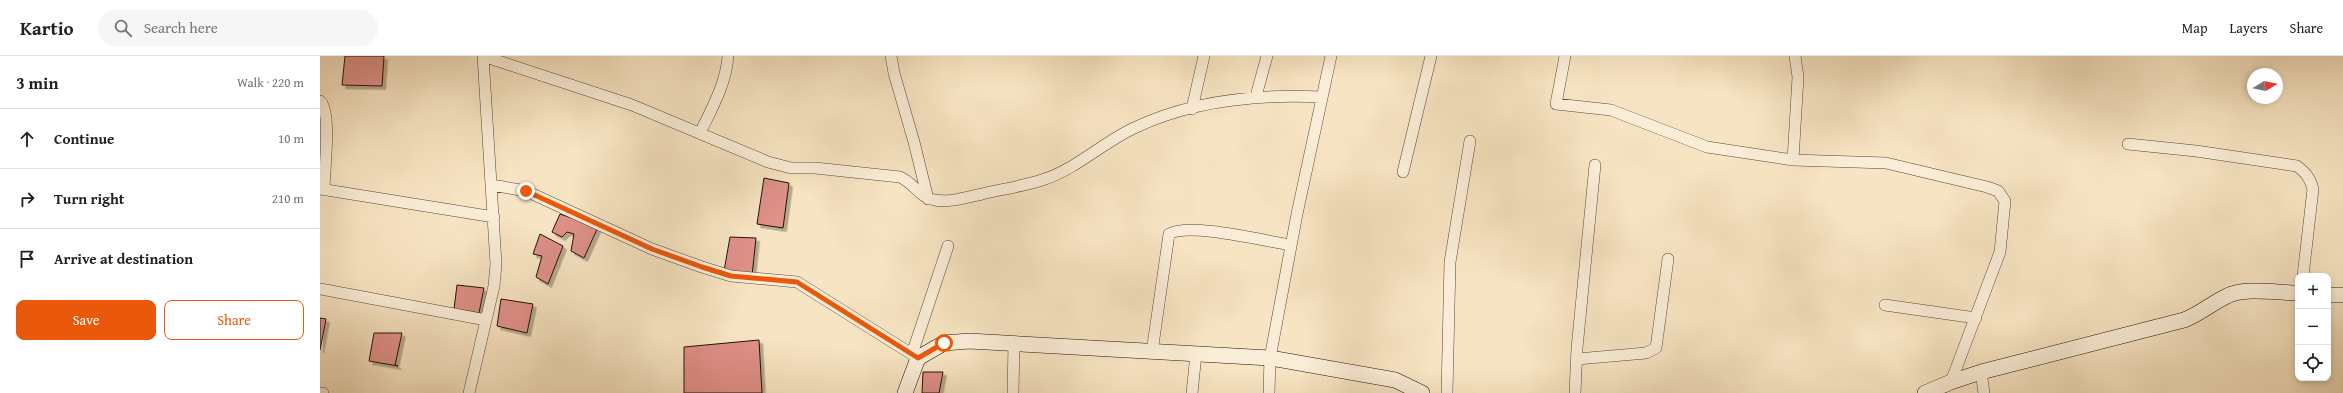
<!DOCTYPE html>
<html lang="en">
<head>
<meta charset="utf-8">
<style>
  :root { --surface:#fff; --page:#f6f6f6; --text:#202124; --muted:#757577; --line:#e0e0e0; --accent:#ea580c }
  body { margin:0; font-family:"Gentium Book Plus",serif; background:var(--page); color:var(--text) }
  .controls { position:absolute; right:12px; bottom:12px; display:grid; overflow:hidden; border-radius:8px; box-shadow:0 2px 6px #0003 }
  .controls button { width:36px; height:36px; display:grid; place-items:center; padding:0; border:0; border-bottom:1px solid var(--line); background:var(--surface); color:var(--text); font:20px sans-serif }
  .compass { position:absolute; left:1927px; top:12px; width:36px; height:36px; border-radius:50%; background:var(--surface); box-shadow:0 2px 6px #0003; rotate:80deg }
  .stop { position:absolute; width:12px; height:12px; margin:-9px; border:3px solid #ea580c; border-radius:50%; background:#fff }
  .stop.end { background:#ea580c; border-color:#fff; box-shadow:0 1px 4px #0008 }
  .list { margin:0; padding:0; list-style:none }
  h2 { display:flex; justify-content:space-between; align-items:center; height:52px; margin:0; padding:0 16px; font-size:17px }
  h2 small { font-size:13px; font-weight:400; color:var(--muted) }
  .list li { display:grid; grid-template-columns:26px 1fr auto; gap:12px; align-items:center; box-sizing:border-box; height:60px; padding:0 16px; border-top:1px solid var(--line) }
  .list b { display:block; font-size:15px; white-space:nowrap }
  .list em { font-size:13px; font-style:normal; color:var(--muted) }
  .actions { display:flex; gap:8px; padding:12px 16px }
  .actions a { flex:1; padding:9px 0; border:1px solid var(--accent); border-radius:8px; text-align:center; font-size:14px; color:var(--accent) }
  .actions .main { background:var(--accent); color:#fff }
  .icon { flex:none; width:22px; height:22px; fill:none; stroke:currentColor; stroke-width:2; stroke-linecap:round; stroke-linejoin:round }
  .map { position:relative; flex:none; width:2023px; height:337px; overflow:hidden }
  header { display:flex; align-items:center; gap:24px; box-sizing:border-box; height:56px; padding:0 20px; background:var(--surface); border-bottom:1px solid var(--line) }
  header strong { font-size:19px }
  nav { display:flex; gap:22px; margin-inline-start:auto; font-size:14px }
  .search { width:280px; height:36px; background:var(--page); display:flex; align-items:center; gap:10px; box-sizing:border-box; padding:0 14px; border-radius:22px; color:var(--muted); font-size:15px }
  main { display:flex }
  aside { flex:1; background:var(--surface) }
  .map>svg:first-child { display:block }
  .building { fill:#df9088; stroke:#201309; filter:url(#shadow) }
  .lines { fill:none; stroke-linecap:round; stroke-linejoin:round }
  .street-casing { stroke:#564737; stroke-width:12 }
  .secondary-casing { stroke:#201309; stroke-width:16 }
  .street { stroke:#faedd7; stroke-width:11 }
  .secondary { stroke:#faedd7; stroke-width:15 }
  .route { stroke:#ea580c; stroke-width:5 }
</style>
</head>
<body>
<header>
<strong>Kartio</strong>
<div class="search"><svg class="icon" aria-label="search" viewBox="0 0 24 24"><circle cx="10" cy="10" r="6"/><path d="M15 15l6 6"/></svg>Search here</div>
<nav><a>Map</a><a>Layers</a><a>Share</a></nav>
</header>
<main>
<aside>
<h2>3 min<small>Walk · 220 m</small></h2>
<ul class="list">
<li><svg class="icon" aria-label="ahead" viewBox="0 0 24 24"><path d="M12 20V5M6 11l6-6 6 6"/></svg><div><b>Continue</b></div><em>10 m</em></li>
<li><svg class="icon" aria-label="right" viewBox="0 0 24 24"><path d="M7 20v-9h11M14 6l5 5-5 5"/></svg><div><b>Turn right</b></div><em>210 m</em></li>
<li><svg class="icon" aria-label="arrive" viewBox="0 0 24 24"><path d="M6 21V4h12l-3 4 3 4H6"/></svg><div><b>Arrive at destination</b></div></li>
</ul>
<div class="actions"><a class="main">Save</a><a>Share</a></div>
</aside>
<div class="map">
<svg width="2023" height="337" viewBox="0 0 2023 337">
  <defs>
    <filter id="shadow"><feDropShadow dx="3.5" dy="3.5" stdDeviation="0" flood-color="#0004"/></filter>
  </defs>
  <rect width="100%" height="100%" fill="#f7e4c2"/>
  <filter id="stains"><feTurbulence type="fractalNoise" baseFrequency=".005" numOctaves="4"/><feColorMatrix values="0 0 0 0 .2 0 0 0 0 .09 0 0 0 0 .02 0 0 0 .5 -.17"/></filter>
  <radialGradient id="worn" r=".72"><stop offset=".6" stop-color="#630" stop-opacity="0"/><stop offset="1" stop-color="#630" stop-opacity=".3"/></radialGradient>
  <path class="building" d="M25 0H64L62 30 22 29Z
    M444 122 469 127 463 172 437 168Z
    M240 158 278 171 264 202 251 195 254 178 247 176 242 181 232 176Z
    M220 178 243 190 228 228 216 221 222 200 213 198Z
    M410 181 436 182 432 220 404 215Z
    M137 229 164 232 159 257 134 253Z
    M181 243 213 248 207 277 177 270Z
    M0 262 6 263 0 294Z
    M54 277H82L75 309 78 310 49 305Z
    M439 284 442 337H364V291Z
    M603 316H623L619 337H602Z"/>
  <g class="lines">
    <g class="street-casing">
      <path id="street" d="M163 0 312 49 448 106 471 112H495L580 121C594 127 600 142 615 144 630 147 647 141 662 138 683 133 705 130 725 123 757 112 784 86 814 72 871 45 939 38 1001 41
        M571 0 574 17 594 86 608 143
        M1245 0 1236 48 1291 54 1387 91 1473 104 1566 107 1667 131 1678 135 1685 145 1680 196 1631 326
        M936 40 947 0
        M0 45C12 54 4 118 4 134
        M872 53 884 0
        M380 77C392 52 406 28 408 0
        M1808 88 1876 95 1977 110C1986 117 1990 122 1993 133L1983 220
        M1473 104 1478 21 1475 0
        M1083 116 1111 0
        M172 129 206 135 332 193 382 211 411 220 477 226 598 302
        M0 133 174 161
        M0 233 166 264
        M1565 249 1656 262
        M832 296 849 178C868 166 945 185 971 189
        M592 298 628 190
        M1257 303 1326 297 1336 292 1348 203
        M1661 316 1664 337
        M0 337H3
        M149 337 174 230 176 208 163 0
        M693 337 694 288
        M872 337 876 298
        M949 337 950 302 977 158 1011 0
        M1127 337 1130 206 1150 85
        M1255 337 1257 292 1275 109"/>
    </g>
    <g class="secondary-casing">
      <path id="secondary" d="M2008 239H2023
        M585 337 598 302 624 287 649 285 950 302 1075 324 1102 337
        M1605 337 1631 326 1661 316 1864 264C1880 258 1892 247 1907 240 1924 231 1959 237 1978 237"/>
    </g>
    <use href="#street" class="street"/>
    <use href="#secondary" class="secondary"/>
  </g>
  <g class="lines">
    <path class="route" d="M206 135 332 193 382 211 411 220 477 226 598 302 624 287"/>
  </g>
  <rect width="100%" height="100%" filter="url(#stains)"/>
  <rect width="100%" height="100%" fill="url(#worn)"/>
</svg>
<div class="controls">
<button>+</button>
<button>−</button>
<button><svg class="icon" aria-label="locate" viewBox="0 0 24 24"><circle cx="12" cy="12" r="6"/><path d="M12 2v4M12 18v4M2 12h4M18 12h4"/></svg></button>
</div>
<svg class="compass" viewBox="-18 -18 36 36"><path d="M0-13l5 13h-10z" fill="#e53935"/><path d="M0 13l5-13h-10z" fill="#757577"/></svg>
<div class="stop" style="left:624px;top:287px"></div>
<div class="stop end" style="left:206px;top:135px"></div>
</div>
</main>
</body>
</html>
